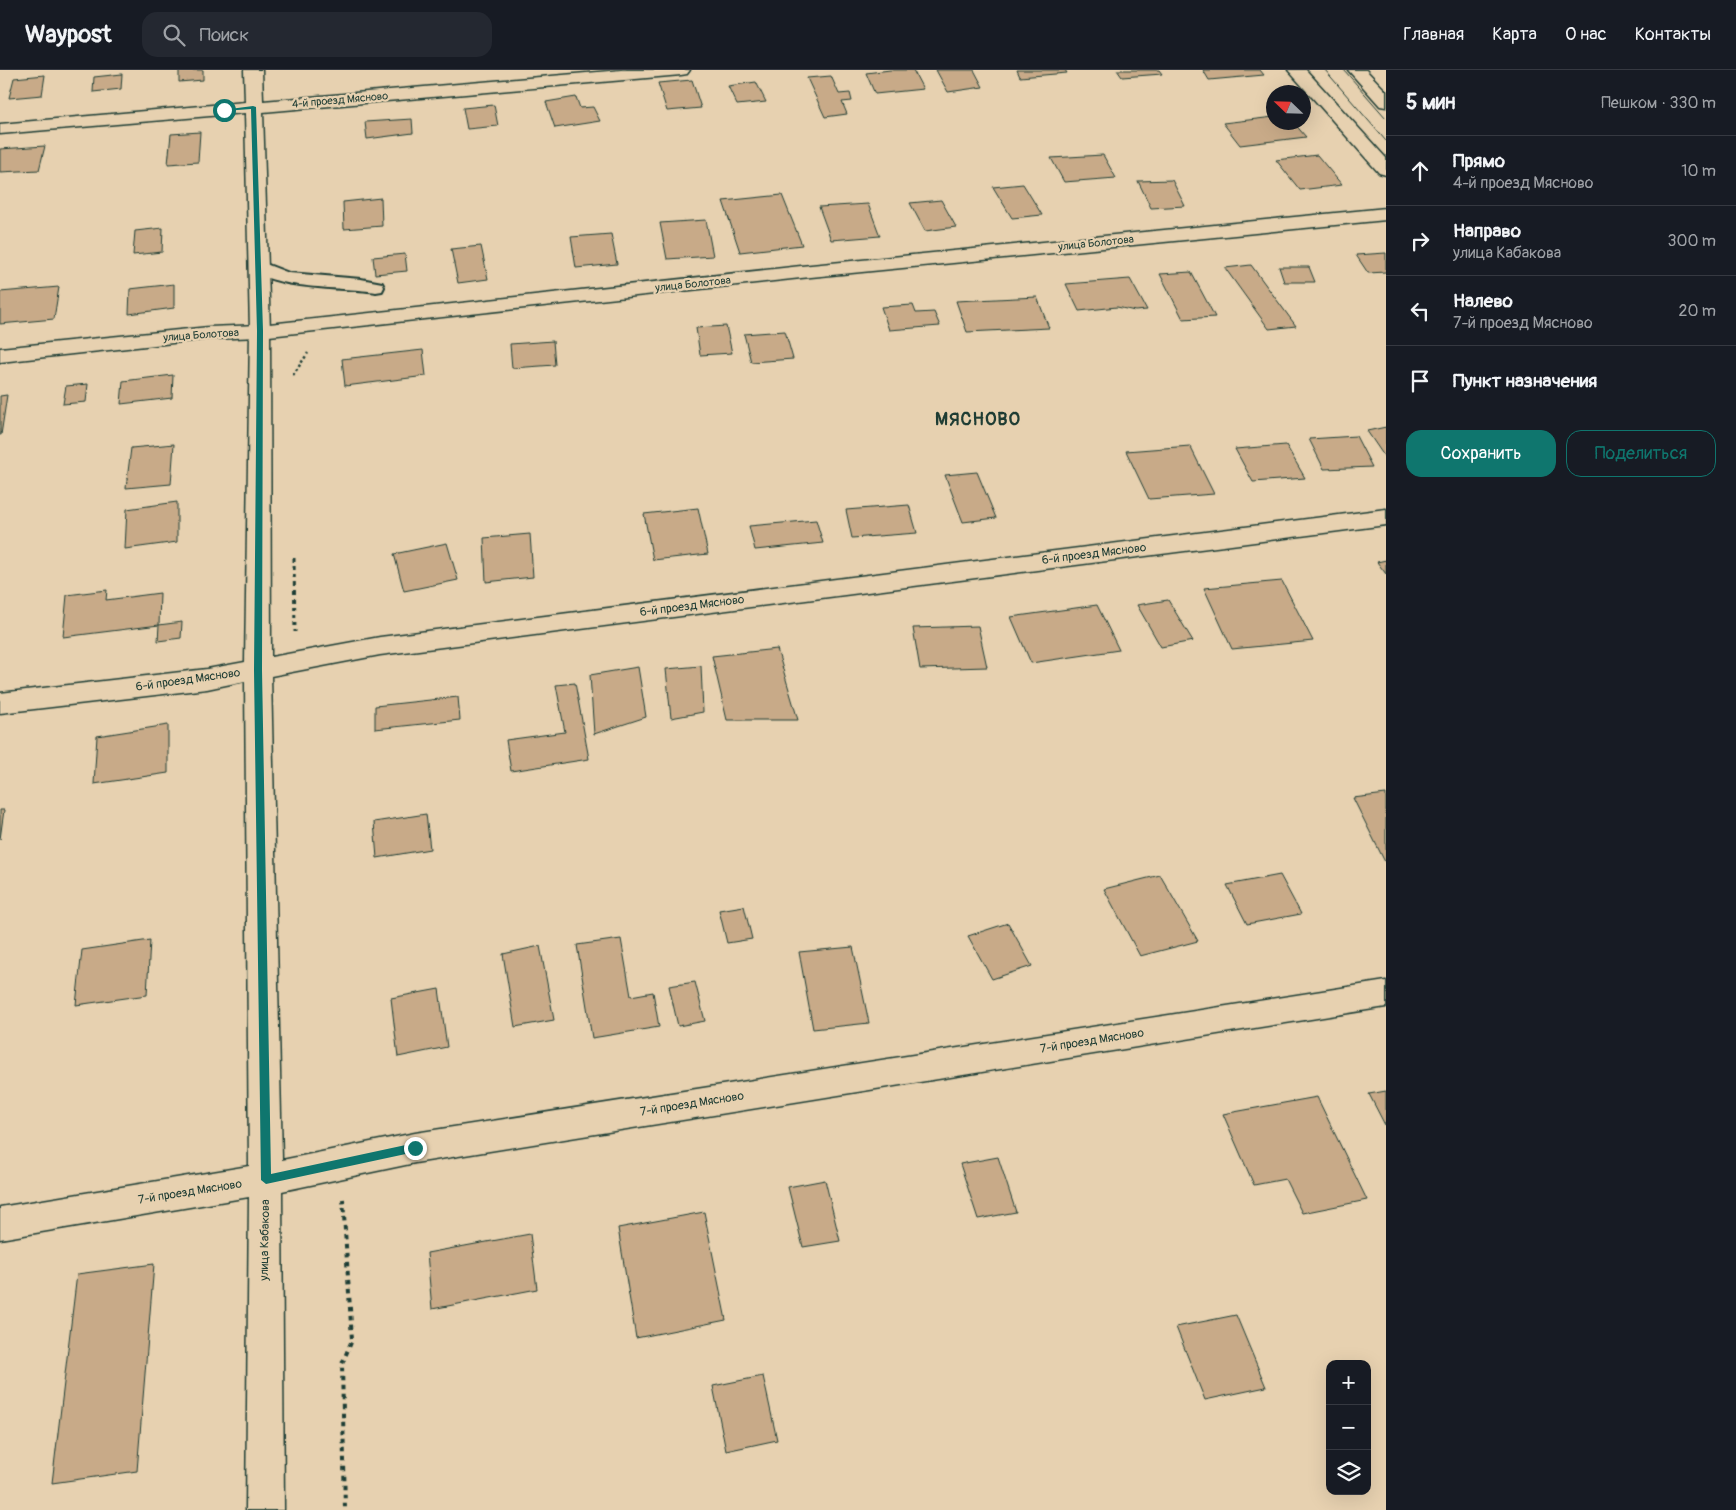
<!DOCTYPE html>
<html lang="ru">
<head>
<meta charset="utf-8">
<style>
  :root { --surface:#171b24; --page:#242831; --text:#f1f3f6; --muted:#9ea1a6; --line:#363941; --accent:#0f766e }
  body { margin:0; font-family:Pangolin,sans-serif; background:var(--page); color:var(--text) }
  .controls { position:absolute; right:15px; bottom:15px; display:grid; overflow:hidden; border-radius:10px; box-shadow:0 5px 20px #0002 }
  .controls button { width:45px; height:45px; display:grid; place-items:center; padding:0; border:0; border-bottom:1px solid var(--line); background:var(--surface); color:var(--text); font:25px sans-serif }
  .compass { position:absolute; left:1266px; top:15px; width:45px; height:45px; border-radius:50%; background:var(--surface); box-shadow:0 5px 20px #0002; rotate:293deg }
  .stop { position:absolute; width:15px; height:15px; margin:-11px; border:4px solid #0f766e; border-radius:50%; background:#fff }
  .stop.end { background:#0f766e; border-color:#fff; box-shadow:0 1px 5px #0008 }
  .list { margin:0; padding:0; list-style:none }
  h2 { display:flex; justify-content:space-between; align-items:center; height:65px; margin:0; padding:0 20px; font-size:21px }
  h2 small { font-size:16px; font-weight:400; color:var(--muted) }
  .list li { display:grid; grid-template-columns:32px 1fr auto; gap:15px; align-items:center; box-sizing:border-box; height:70px; padding:0 20px; border-top:1px solid var(--line) }
  .list b { display:block; font-size:19px; white-space:nowrap }
  .list p { margin:0; font-size:16px; white-space:nowrap; color:var(--muted) }
  .list em { font-size:16px; font-style:normal; color:var(--muted) }
  .actions { display:flex; gap:10px; padding:15px 20px }
  .actions a { flex:1; padding:11px 0; border:1px solid var(--accent); border-radius:15px; text-align:center; font-size:18px; color:var(--accent) }
  .actions .main { background:var(--accent); color:#fff }
  .icon { flex:none; width:28px; height:28px; fill:none; stroke:currentColor; stroke-width:2; stroke-linecap:round; stroke-linejoin:round }
  .map { position:relative; flex:none; width:1386px; height:1440px; overflow:hidden }
  header { display:flex; align-items:center; gap:30px; box-sizing:border-box; height:70px; padding:0 25px; background:var(--surface); border-bottom:1px solid var(--line) }
  header strong { font-size:24px }
  nav { display:flex; gap:28px; margin-inline-start:auto; font-size:18px }
  .search { width:350px; height:45px; background:var(--page); display:flex; align-items:center; gap:12px; box-sizing:border-box; padding:0 18px; border-radius:15px; color:var(--muted); font-size:19px }
  main { display:flex }
  aside { flex:1; background:var(--surface) }
  .map>svg:first-child { display:block }
  .building { fill:#c8aa88; stroke:#1f3d34 }
  .lines { fill:none; stroke-linecap:round; stroke-linejoin:round }
  .service-casing { stroke:#1f3d34; stroke-width:4 }
  .minor-casing { stroke:#1f3d34; stroke-width:3 }
  .tertiary-casing { stroke:#1f3d34; stroke-width:3 }
  .path-far2 { stroke:#1f3d34; stroke-width:2.5; stroke-dasharray:2.5 2.5; stroke-linecap:butt }
  .path-far1 { stroke:#1f3d34; stroke-width:3; stroke-dasharray:4 4; stroke-linecap:butt }
  .path { stroke:#1f3d34; stroke-width:4; stroke-dasharray:4.5 4.5; stroke-linecap:butt }
  .service { fill:#e7d1b0; fill-rule:evenodd }
  .minor { fill:#e7d1b0; fill-rule:evenodd }
  .tertiary { fill:#e7d1b0; fill-rule:evenodd }
  .tram { stroke:#1f3d34; stroke-width:1 }
  .route { fill:#0f766e }
  .labels { text-anchor:middle; dominant-baseline:central; stroke-width:4.5; stroke-linejoin:round; paint-order:stroke }
  .far-street-label { font-size:11px; fill:#1f3d34; stroke:#e7d1b0 }
  .street-label { font-size:12px; fill:#1f3d34; stroke:#e7d1b0 }
  .district-label { font-size:18px; font-weight:bold; letter-spacing:1px; fill:#1f3d34; stroke:#e7d1b0 }
</style>
</head>
<body>
<header>
<strong>Waypost</strong>
<div class="search"><svg class="icon" aria-label="search" viewBox="0 0 24 24"><circle cx="10" cy="10" r="6"/><path d="M15 15l6 6"/></svg>Поиск</div>
<nav><a>Главная</a><a>Карта</a><a>О нас</a><a>Контакты</a></nav>
</header>
<main>
<div class="map">
<svg width="1386" height="1440" viewBox="0 0 1386 1440">
  <rect width="100%" height="100%" fill="#e7d1b0"/>
  <filter id="ink" filterUnits="userSpaceOnUse"><feTurbulence type="fractalNoise" baseFrequency=".02" numOctaves="2"/><feDisplacementMap in="SourceGraphic" scale="10" xChannelSelector="R" yChannelSelector="G"/><feConvolveMatrix kernelMatrix="1 2 1 2 8 2 1 2 1" color-interpolation-filters="sRGB"/></filter>
  <g filter="url(#ink)">
    <path class="building" d="M179 0H203V10L179 12Z
      M890 0H913L923 19 875 24 866 3Z
      M936 0H974L983 17 948 22Z
      M1017 0H1065L1067 3 1020 7Z
      M1117 0H1159L1162 4 1122 7Z
      M1203 0H1260L1264 5 1209 10Z
      M122 4 121 19 93 22 94 7Z
      M45 5 42 25 9 28 14 8Z
      M831 6 839 24 850 23 852 31 842 32 847 44 825 47 807 8Z
      M692 10 701 38 667 41 658 13Z
      M756 12 766 32 737 35 728 16Z
      M576 27 580 38 593 37 600 51 555 58 546 32Z
      M494 35 498 56 467 59 463 38Z
      M1274 47V52H1293L1306 67 1240 75 1223 53Z
      M412 49 413 63 367 69 365 52Z
      M200 62 198 92 168 94 171 64Z
      M45 76 39 100 0 102V79Z
      M1103 85 1116 108 1064 112 1051 88Z
      M1317 85 1342 115 1300 120 1276 90Z
      M1172 110 1185 136 1151 138 1138 111Z
      M1023 114 1042 145 1012 148 993 117Z
      M782 125 802 175 740 182 723 131Z
      M381 128 382 156 344 159 343 132Z
      M941 130 956 157 925 161 910 133Z
      M868 134 880 166 831 170 819 137Z
      M706 150 713 186 667 189 660 153Z
      M163 158 162 182 133 185 135 161Z
      M611 164 617 194 576 198 571 167Z
      M481 176 488 209 458 213 451 179Z
      M1386 183V202L1368 203 1356 185Z
      M405 184 407 201 375 204 373 187Z
      M1251 195 1296 256 1269 259 1225 198Z
      M1279 197H1309L1315 212H1284Z
      M1191 202 1215 247 1183 249 1160 204Z
      M1130 209 1147 240 1135 241 1117 237 1079 241 1066 214Z
      M174 214V238L129 244 130 219Z
      M59 217 54 249 0 254V222Z
      M1037 227 1049 258 967 262 956 231Z
      M913 235 916 243 934 242 940 256 889 260 881 237Z
      M726 256 732 283 700 285 696 258Z
      M785 261 793 289 751 292 744 264Z
      M553 271 555 295 512 298 510 274Z
      M423 280 426 306 345 316 342 289Z
      M173 305 172 328 121 334 123 311Z
      M88 314 86 332 63 334 66 316Z
      M7 325 1 365H0V326Z
      M1386 357V389L1367 361Z
      M1356 366 1372 397 1324 399 1309 369Z
      M174 374 171 414 126 418 131 378Z
      M1286 375 1305 408 1253 412 1235 379Z
      M1190 376 1214 424 1149 429 1126 381Z
      M977 402 996 448 963 452 945 405Z
      M177 432V472L125 479 127 439Z
      M909 435 917 463 852 468 846 440Z
      M698 438 708 484 653 490 644 444Z
      M816 450 823 473 755 480 749 456Z
      M530 464 533 507 486 512 484 468Z
      M447 473 458 510 404 521 394 484Z
      M1386 490V504L1377 492Z
      M1282 511 1313 571 1232 579 1204 518Z
      M107 520 106 530 160 523 159 555 63 567 67 525Z
      M1168 530 1193 571 1161 577 1137 535Z
      M1097 535 1119 580 1031 593 1011 547Z
      M182 552 181 568 158 571 159 555Z
      M978 556 987 597 920 599 913 558Z
      M777 579 798 650H727L712 586Z
      M701 596 703 642 671 648 666 599Z
      M638 597 646 647 594 664 590 605Z
      M575 613 589 689 511 701 506 670 565 662 556 615Z
      M458 627 460 650 375 659V636Z
      M168 655V703L94 714 97 666Z
      M1386 724V794L1353 728Z
      M0 740H4L0 769Z
      M426 744 430 779 377 788 374 752Z
      M1160 805 1198 871 1140 886 1104 819Z
      M1280 805 1301 844 1247 854 1227 815Z
      M744 836 752 869 727 873 719 840Z
      M1008 853 1032 896 992 909 968 866Z
      M621 869 631 926 653 922 659 957 592 968 577 875Z
      M150 870 147 925 76 935 82 880Z
      M540 876 554 950 515 957 503 884Z
      M853 877 869 953 813 959 799 882Z
      M695 912 705 951 678 956 669 916Z
      M439 919 447 977 398 987 391 928Z
      M1386 1021V1057L1369 1024Z
      M1317 1027 1367 1130 1302 1143 1285 1109 1254 1115 1223 1044Z
      M998 1087 1016 1142 978 1149 960 1094Z
      M825 1110 840 1171 803 1177 788 1117Z
      M704 1142 726 1250 636 1268 618 1158Z
      M530 1164 537 1219 432 1239 427 1183Z
      M154 1194 137 1401 52 1413 77 1204Z
      M1236 1245 1266 1317 1205 1330 1176 1257Z
      M763 1306 777 1370 726 1381 713 1316Z"/>
    <g class="lines">
      <g class="service-casing">
        <path id="service" d="M258 191 289 203 361 209 382 213 384 217 382 221 376 222C348 217 266 220 250 196L252 193Z"/>
      </g>
      <g class="minor-casing">
        <path id="minor" d="M244 0H262L263 31 621 0H690L687 4 681 5 263 42 270 261 271 587 380 567 1386 439V455L380 585 271 606 282 1090 415 1063 1386 911V937L415 1093 282 1121 284 1440H246L249 1127 0 1169V1137L249 1096 245 611 207 619 0 643V623L207 599 245 592 250 261 245 43 0 64V54L245 32Z
          M1288 0H1306L1386 88V105L1379 103Z
          M1348 0H1366L1386 21V37L1380 36Z"/>
      </g>
      <g class="tertiary-casing">
        <path id="tertiary" d="M1386 138V150L801 208 260 267 209 269 0 292V278L209 257 260 255 801 196Z"/>
      </g>
      <path class="path-far2" d="M293 305 308 283"/>
      <path class="path-far1" d="M294 488 295 562"/>
      <path class="path" d="M343 1129 352 1270 342 1294 345 1440"/>
      <use href="#service" class="service"/>
      <use href="#minor" class="minor"/>
      <use href="#tertiary" class="tertiary"/>
      <path class="tram" d="M1325 0 1386 71
        M1344 0 1386 48"/>
    </g>
  </g>
  <path class="route" d="M253 36 256 37 263 261 262 600 271 1104 415 1073 420 1078 415 1082 266 1114 261 1110 254 600 257 261 251 39 224 41 222 40Z"/>
  <g class="labels">
    <g class="far-street-label">
      <text transform="translate(340 30) rotate(-5)">4-й проезд Мясново</text>
      <text transform="translate(1096 173) rotate(-6)">улица Болотова</text>
      <text transform="translate(693 214) rotate(-6)">улица Болотова</text>
      <text transform="translate(201 265) rotate(-4)">улица Болотова</text>
    </g>
    <g class="street-label">
      <text transform="translate(1094 484) rotate(-7)">6-й проезд Мясново</text>
      <text transform="translate(692 536) rotate(-7)">6-й проезд Мясново</text>
      <text transform="translate(188 610) rotate(-8)">6-й проезд Мясново</text>
      <text transform="translate(1092 971) rotate(-9)">7-й проезд Мясново</text>
      <text transform="translate(692 1034) rotate(-9)">7-й проезд Мясново</text>
      <text transform="translate(190 1122) rotate(-9)">7-й проезд Мясново</text>
      <text transform="translate(265 1170) rotate(-89)">улица Кабакова</text>
    </g>
    <g class="district-label">
      <text x="978" y="349">МЯСНОВО</text>
    </g>
  </g>
</svg>
<div class="controls">
<button>+</button>
<button>−</button>
<button><svg class="icon" aria-label="layers" viewBox="0 0 24 24"><path d="M12 4l9 5-9 5-9-5zM3 14l9 5 9-5"/></svg></button>
</div>
<svg class="compass" viewBox="-18 -18 36 36"><path d="M0-13l5 13h-10z" fill="#e53935"/><path d="M0 13l5-13h-10z" fill="#9ea1a6"/></svg>
<div class="stop" style="left:224px;top:40px"></div>
<div class="stop end" style="left:415px;top:1078px"></div>
</div>
<aside>
<h2>5 мин<small>Пешком · 330 m</small></h2>
<ul class="list">
<li><svg class="icon" aria-label="ahead" viewBox="0 0 24 24"><path d="M12 20V5M6 11l6-6 6 6"/></svg><div><b>Прямо</b><p>4-й проезд Мясново</p></div><em>10 m</em></li>
<li><svg class="icon" aria-label="right" viewBox="0 0 24 24"><path d="M7 20v-9h11M14 6l5 5-5 5"/></svg><div><b>Направо</b><p>улица Кабакова</p></div><em>300 m</em></li>
<li><svg class="icon" aria-label="left" viewBox="0 0 24 24"><path d="M17 20v-9H6M10 6l-5 5 5 5"/></svg><div><b>Налево</b><p>7-й проезд Мясново</p></div><em>20 m</em></li>
<li><svg class="icon" aria-label="arrive" viewBox="0 0 24 24"><path d="M6 21V4h12l-3 4 3 4H6"/></svg><div><b>Пункт назначения</b></div></li>
</ul>
<div class="actions"><a class="main">Сохранить</a><a>Поделиться</a></div>
</aside>
</main>
</body>
</html>
